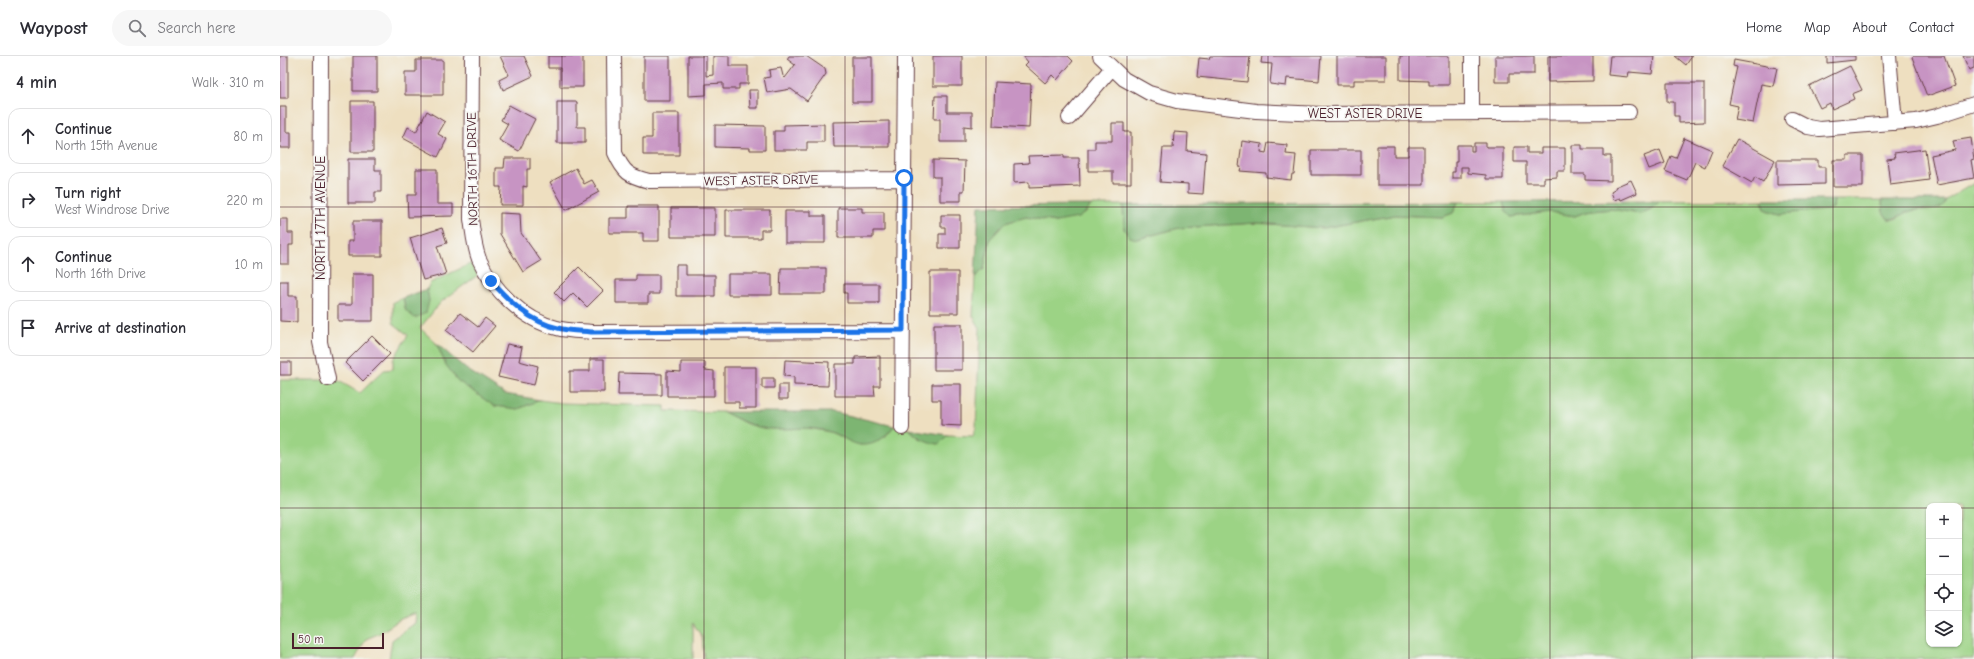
<!DOCTYPE html>
<html lang="en">
<head>
<meta charset="utf-8">
<style>
  :root { --surface:#fff; --page:#f7f7f7; --text:#2b2b33; --muted:#7c7c81; --line:#e1e1e2 }
  body { margin:0; font-family:"Comic Neue",sans-serif; background:var(--page); color:var(--text) }
  .controls { position:absolute; right:12px; bottom:12px; display:grid; overflow:hidden; border-radius:8px; box-shadow:0 1px 3px #0004 }
  .controls button { width:36px; height:36px; display:grid; place-items:center; padding:0; border:0; border-bottom:1px solid var(--line); background:var(--surface); color:var(--text); font:20px sans-serif }
  .scale { position:absolute; left:12px; bottom:10px; width:92px; box-sizing:border-box; padding-left:4px; border:2px solid #4a1f2b; border-top:0; font-size:11px; line-height:14px; white-space:nowrap; color:#4a1f2b; -webkit-text-stroke:3px #f6f6f2; paint-order:stroke }
  .stop { position:absolute; width:12px; height:12px; margin:-9px; border:3px solid #1a73e8; border-radius:50%; background:#fff }
  .stop.end { background:#1a73e8; border-color:#fff; box-shadow:0 1px 4px #0008 }
  .list { margin:0; padding:0; list-style:none }
  h2 { display:flex; justify-content:space-between; align-items:center; height:52px; margin:0; padding:0 16px; font-size:17px }
  h2 small { font-size:13px; font-weight:400; color:var(--muted) }
  .list li { display:grid; grid-template-columns:26px 1fr auto; gap:12px; align-items:center; box-sizing:border-box; height:56px; margin:0 8px 8px; padding:0 8px; border:1px solid var(--line); border-radius:12px }
  .list b { display:block; font-size:15px; white-space:nowrap }
  .list p { margin:0; font-size:13px; white-space:nowrap; color:var(--muted) }
  .list em { font-size:13px; font-style:normal; color:var(--muted) }
  .icon { flex:none; width:22px; height:22px; fill:none; stroke:currentColor; stroke-width:2; stroke-linecap:round; stroke-linejoin:round }
  .map { position:relative; flex:none; width:1694px; height:603px; overflow:hidden }
  header { display:flex; align-items:center; gap:24px; box-sizing:border-box; height:56px; padding:0 20px; background:var(--surface); border-bottom:1px solid var(--line) }
  header strong { font-size:19px }
  nav { display:flex; gap:22px; margin-inline-start:auto; font-size:14px }
  .search { width:280px; height:36px; background:var(--page); display:flex; align-items:center; gap:10px; box-sizing:border-box; padding:0 14px; border-radius:22px; color:var(--muted); font-size:15px }
  main { display:flex }
  aside { flex:1; background:var(--surface) }
  .map>svg:first-child { display:block }
  .green { fill:#9cd385; stroke:#737958; fill-rule:evenodd }
  .forest { fill:#7db572; stroke:#646a4e }
  .building { fill:#c794c3 }
  .lines { fill:none; stroke-linecap:round; stroke-linejoin:round }
  .minor-casing { stroke:#633c41; stroke-width:16 }
  .minor { stroke:#fff; stroke-width:14 }
  .route { stroke:#1a73e8; stroke-width:5 }
  .grid { fill:none; stroke:#4a1f2b; stroke-width:1; stroke-opacity:0.55 }
  .labels { text-anchor:middle; dominant-baseline:central; stroke-width:3.5; stroke-linejoin:round; paint-order:stroke }
  .street-label { font-size:13px; fill:#4a1f2b; stroke:#f6f6f2 }
</style>
</head>
<body>
<header>
<strong>Waypost</strong>
<div class="search"><svg class="icon" aria-label="search" viewBox="0 0 24 24"><circle cx="10" cy="10" r="6"/><path d="M15 15l6 6"/></svg>Search here</div>
<nav><a>Home</a><a>Map</a><a>About</a><a>Contact</a></nav>
</header>
<main>
<aside>
<h2>4 min<small>Walk · 310 m</small></h2>
<ul class="list">
<li><svg class="icon" aria-label="ahead" viewBox="0 0 24 24"><path d="M12 20V5M6 11l6-6 6 6"/></svg><div><b>Continue</b><p>North 15th Avenue</p></div><em>80 m</em></li>
<li><svg class="icon" aria-label="right" viewBox="0 0 24 24"><path d="M7 20v-9h11M14 6l5 5-5 5"/></svg><div><b>Turn right</b><p>West Windrose Drive</p></div><em>220 m</em></li>
<li><svg class="icon" aria-label="ahead" viewBox="0 0 24 24"><path d="M12 20V5M6 11l6-6 6 6"/></svg><div><b>Continue</b><p>North 16th Drive</p></div><em>10 m</em></li>
<li><svg class="icon" aria-label="arrive" viewBox="0 0 24 24"><path d="M6 21V4h12l-3 4 3 4H6"/></svg><div><b>Arrive at destination</b></div></li>
</ul>
</aside>
<div class="map">
<svg width="1694" height="603" viewBox="0 0 1694 603">
  <rect width="100%" height="100%" fill="#f6f6f2"/>
  <filter id="ink" filterUnits="userSpaceOnUse"><feTurbulence type="fractalNoise" baseFrequency=".025" numOctaves="2"/><feDisplacementMap in="SourceGraphic" scale="8" xChannelSelector="R" yChannelSelector="G"/><feConvolveMatrix kernelMatrix="1 2 1 2 8 2 1 2 1" color-interpolation-filters="sRGB"/></filter>
  <filter id="wash" filterUnits="userSpaceOnUse"><feTurbulence type="fractalNoise" baseFrequency=".012" numOctaves="4" result="noise"/><feDisplacementMap in="SourceGraphic" scale="16" xChannelSelector="R" yChannelSelector="G"/><feGaussianBlur stdDeviation="0.9" result="paint"/><feColorMatrix in="noise" values="0 0 0 0 0 0 0 0 0 0 0 0 0 0 0 0 0 1.4 0 .05"/><feComposite in="paint" operator="in"/></filter>
  <g filter="url(#wash)">
    <rect width="100%" height="100%" fill="#eedfc0"/>
    <path class="green" d="M1694 127V603H424L422 581 413 567V603H109L112 584 135 567 136 557 121 563 98 578 86 583 75 603H0V324H57L80 337 104 314 113 313V304L128 279 113 267V246L123 242 126 255 149 245 147 233 150 227 192 207 198 219 161 246 140 272 156 287 166 309 238 353 260 344 282 347 385 350V355L444 356 467 368 492 373 523 371 550 376 580 389 605 381 614 370 629 373 639 382 659 388 668 379 693 380 696 372 700 272 693 260 695 221 704 213 710 183 725 167 746 161 776 166 806 157 811 149H843L844 173 857 183 899 172 976 167 1043 172 1115 159 1162 161 1173 157 1178 146H1223L1226 156 1231 161 1270 156 1295 160 1305 156 1331 153 1360 158 1371 153 1380 145 1482 144 1486 154 1500 158 1553 152 1554 144H1602L1603 156 1608 163H1615L1629 155 1649 152 1657 153 1662 150 1666 144ZM1649 450H1679V588H1649Z"/>
    <path class="forest" d="M1482 144H1554L1553 152 1548 154 1500 158 1486 154Z
      M1602 144H1666C1664 148 1662 152 1657 153 1648 155 1638 152 1628 156 1620 159 1617 163 1608 163L1603 156Z
      M1380 145 1371 153 1360 158 1331 153 1305 156 1295 160 1270 156 1231 161 1226 156 1223 146Z
      M1178 146 1173 157 1162 161 1115 159 1043 172 976 167 899 172 857 183 850 181 844 173 843 149Z
      M811 149 806 156 798 162 776 166 746 161 725 167 710 183 704 213 695 221 699 150Z
      M147 233 149 245 146 257 135 262 126 255 123 242Z
      M156 287 186 313 225 338 260 344 238 353 214 350 178 325 166 309Z
      M444 356H554L614 370C605 381 596 390 581 389 571 388 560 379 550 376 528 369 513 374 493 373 475 373 460 364 444 356Z
      M629 373 668 379 659 388C647 387 638 381 629 373Z"/>
    <g id="blocks">
      <path class="building" d="M0 0H8V42H0Z
        M73 0H97V35H73Z
        M220 0H244L253 20 223 34 219 24 229 19Z
        M268 0H303V31H280V12H268Z
        M364 0H390V45H364Z
        M408 0H426V20L433 19V0H449V10H468V28H459V33H443V27L426 28V39L408 40Z
        M509 0H526L545 13 546 18 527 45 511 33 487 37 484 22 490 21 489 14 501 12 503 20 505 22 515 9 507 3Z
        M653 0H682V30H653Z
        M743 0H788L793 5 777 24 772 19 765 27 745 9 748 6Z
        M930 0H970L967 26 917 21 919 2 929 3Z
        M982 0H1041L1039 25 1007 22 1006 30 990 28 992 8 981 7Z
        M1057 0H1106V24H1074V29H1057Z
        M1120 0H1169V29H1149V25L1120 24Z
        M1215 0H1254V18H1229V26H1215Z
        M1268 0H1313V25L1268 26Z
        M1330 0H1374L1372 18 1349 16 1348 21 1328 19Z
        M1395 0H1412L1406 9Z
        M1547 0H1575V4L1547 7Z
        M1634 0H1664L1675 30 1647 40 1632 1Z
        M1683 0H1694V12L1689 14Z
        M572 1H592V46H572Z
        M136 4H163V39H125V16H136Z
        M1454 4 1497 12 1493 30 1481 28 1473 67 1455 64 1458 50 1449 48 1457 11 1453 10Z
        M1570 10 1582 34 1572 38 1574 43 1552 53 1550 47 1540 52 1529 30Z
        M715 26 751 28 749 72 713 70Z
        M1387 27H1424V66L1399 67V60H1394V46H1387Z
        M469 34H478V52H470Z
        M655 40H667V56H692V71L684 70V86H660V63H654Z
        M71 45H93V96H71Z
        M277 46H297V71H305V87H277Z
        M229 49 255 63 239 95 219 84 228 68 221 64Z
        M0 51H6V76H11V92H0Z
        M147 55 165 66 158 78 167 83 158 101 123 82 128 71 136 76Z
        M372 57H399V99H363V82H372Z
        M609 65V91H554L553 66Z
        M832 67H844V76H851V127H833V115H808V93H815V85H832Z
        M544 68V86H527V94H494V75H504V69Z
        M435 69 485 70V94H470V92L435 91Z
        M894 76 908 77 907 95 926 97 923 138 908 137V128L880 126 883 92H893Z
        M1404 82 1432 94 1425 111 1415 106 1407 124 1385 115 1391 100 1396 102Z
        M1691 82 1694 103 1691 104 1694 122 1657 129 1651 99 1675 94 1673 85Z
        M1457 83 1495 104 1483 126 1475 121 1472 127 1442 110Z
        M962 85 982 88 981 96 986 97 988 87 1007 89 1006 98 1016 99 1014 118H1012L1011 124 986 121V117L960 115 961 111H959Z
        M1194 87H1206V91H1223V123H1206V119L1188 117V111H1181V122H1172V116H1175V106H1177V89H1191V95H1194Z
        M1292 89H1302V93H1324V100H1331V125L1305 124V118H1292Z
        M1097 90H1114V100H1128V91H1144V129H1097Z
        M1234 91H1247V97H1261V92H1285V115H1277V121L1264 122V127H1246V106H1234Z
        M1645 93 1649 124 1610 129 1607 103 1615 102 1614 97Z
        M1031 94H1081V119H1031Z
        M1380 94 1385 107 1369 113 1364 100Z
        M784 99V102H799L800 130 749 132V126L734 127V108L749 107 748 100Z
        M1567 99H1583V131H1553V104H1567Z
        M225 102H250V113H247V131L243 130V149H220L221 131H216V112H224Z
        M68 103H95V114H101V136H95V147H68Z
        M653 104 685 105 684 135H681V145H660V121H653Z
        M1497 104H1538V111H1545V128L1497 129Z
        M296 112 304 128 312 124 319 136 286 154 270 126Z
        M136 113H157V148H173V160L128 161 127 139H136Z
        M1351 124 1357 137 1341 144 1340 142 1334 144 1331 136 1336 133 1335 131Z
        M348 150H379V185H363V177H329V162H348Z
        M391 152H435V181H391Z
        M558 152H582V156H604V175H593V182H558Z
        M446 154H490V174H481V182H446Z
        M505 155H531V160H545V187H505Z
        M220 157 240 158 241 177 261 205 243 216 220 178Z
        M661 159H680V192H659V178H665V171H661Z
        M0 163H8V177H13V189H9V208H0Z
        M73 165H102V200H68V185H73Z
        M162 172 167 187 157 190 166 218 143 224 130 182Z
        M396 209H406V219H435V240H396Z
        M299 211 323 235 307 251 293 237 284 246 274 236Z
        M501 212H546V238H500Z
        M650 216H678V257H650Z
        M72 218H93V265H58V249H72Z
        M448 218H492V239H448Z
        M356 219H379V238H368V247H336V224H356Z
        M0 225H8V240H17V266L0 265Z
        M564 228H599V247H567V237H564Z
        M180 257 198 271 205 262 215 270 193 296 166 274Z
        M654 268H682V314H654Z
        M92 280 110 298 83 325 65 307Z
        M227 288 242 291 239 305 258 310 254 329 218 321Z
        M600 300V330H594L595 340H555V308H575V301Z
        M310 303H324V336H290V315H310Z
        M505 304 549 306 548 330 514 329V321L504 320Z
        M0 306H11V319H0Z
        M401 306H425V314L434 315V340H387V315L401 316Z
        M444 311H476V352H459V346H444Z
        M339 317 382 318V339H338Z
        M482 322H494V332H482Z
        M652 328H681V370L661 369V344H652Z
        M499 329H508V343H499Z"/>
    </g>
  </g>
  <g filter="url(#ink)">
    <use href="#blocks" fill-opacity="0" stroke="#633c41" stroke-width="1"/>
    <g class="lines">
      <g class="minor-casing">
        <path id="minor" d="M41 0 40 268V286L48 323
          M192 0 191 163C193 176 194 190 199 203 213 234 243 264 277 272 288 275 300 275 311 276L623 275
          M334 0 335 97C344 117 349 120 369 125L625 123
          M820 0 844 23 869 37 897 45 976 55 1041 58 1349 56
          M1192 0V57
          M1609 0 1615 67
          M789 62 831 13
          M1512 63 1528 71 1539 73 1636 65 1657 60 1694 48
          M622 372 625 0"/>
      </g>
      <use href="#minor" class="minor"/>
    </g>
  </g>
  <g class="lines" filter="url(#ink)">
    <path class="route" d="M211 225C229 245 250 266 278 272 288 275 300 275 311 276L623 274 624 122"/>
  </g>
  <path class="grid" d="M141 0V603M282 0V603M424 0V603M565 0V603M706 0V603M847 0V603M988 0V603M1129 0V603M1270 0V603M1412 0V603M1553 0V603M0 151H1694M0 302H1694M0 452H1649M1679 452H1694"/>
  <g class="labels">
    <g class="street-label">
      <text x="1085" y="57">WEST ASTER DRIVE</text>
      <text transform="translate(192 113) rotate(-91)">NORTH 16TH DRIVE</text>
      <text transform="translate(481 124) rotate(-1)">WEST ASTER DRIVE</text>
      <text transform="translate(40 162) rotate(-90)">NORTH 17TH AVENUE</text>
    </g>
  </g>
</svg>
<div class="controls">
<button>+</button>
<button>−</button>
<button><svg class="icon" aria-label="locate" viewBox="0 0 24 24"><circle cx="12" cy="12" r="6"/><path d="M12 2v4M12 18v4M2 12h4M18 12h4"/></svg></button>
<button><svg class="icon" aria-label="layers" viewBox="0 0 24 24"><path d="M12 4l9 5-9 5-9-5zM3 14l9 5 9-5"/></svg></button>
</div>
<div class="scale">50 m</div>
<div class="stop" style="left:624px;top:122px"></div>
<div class="stop end" style="left:211px;top:225px"></div>
</div>
</main>
</body>
</html>
